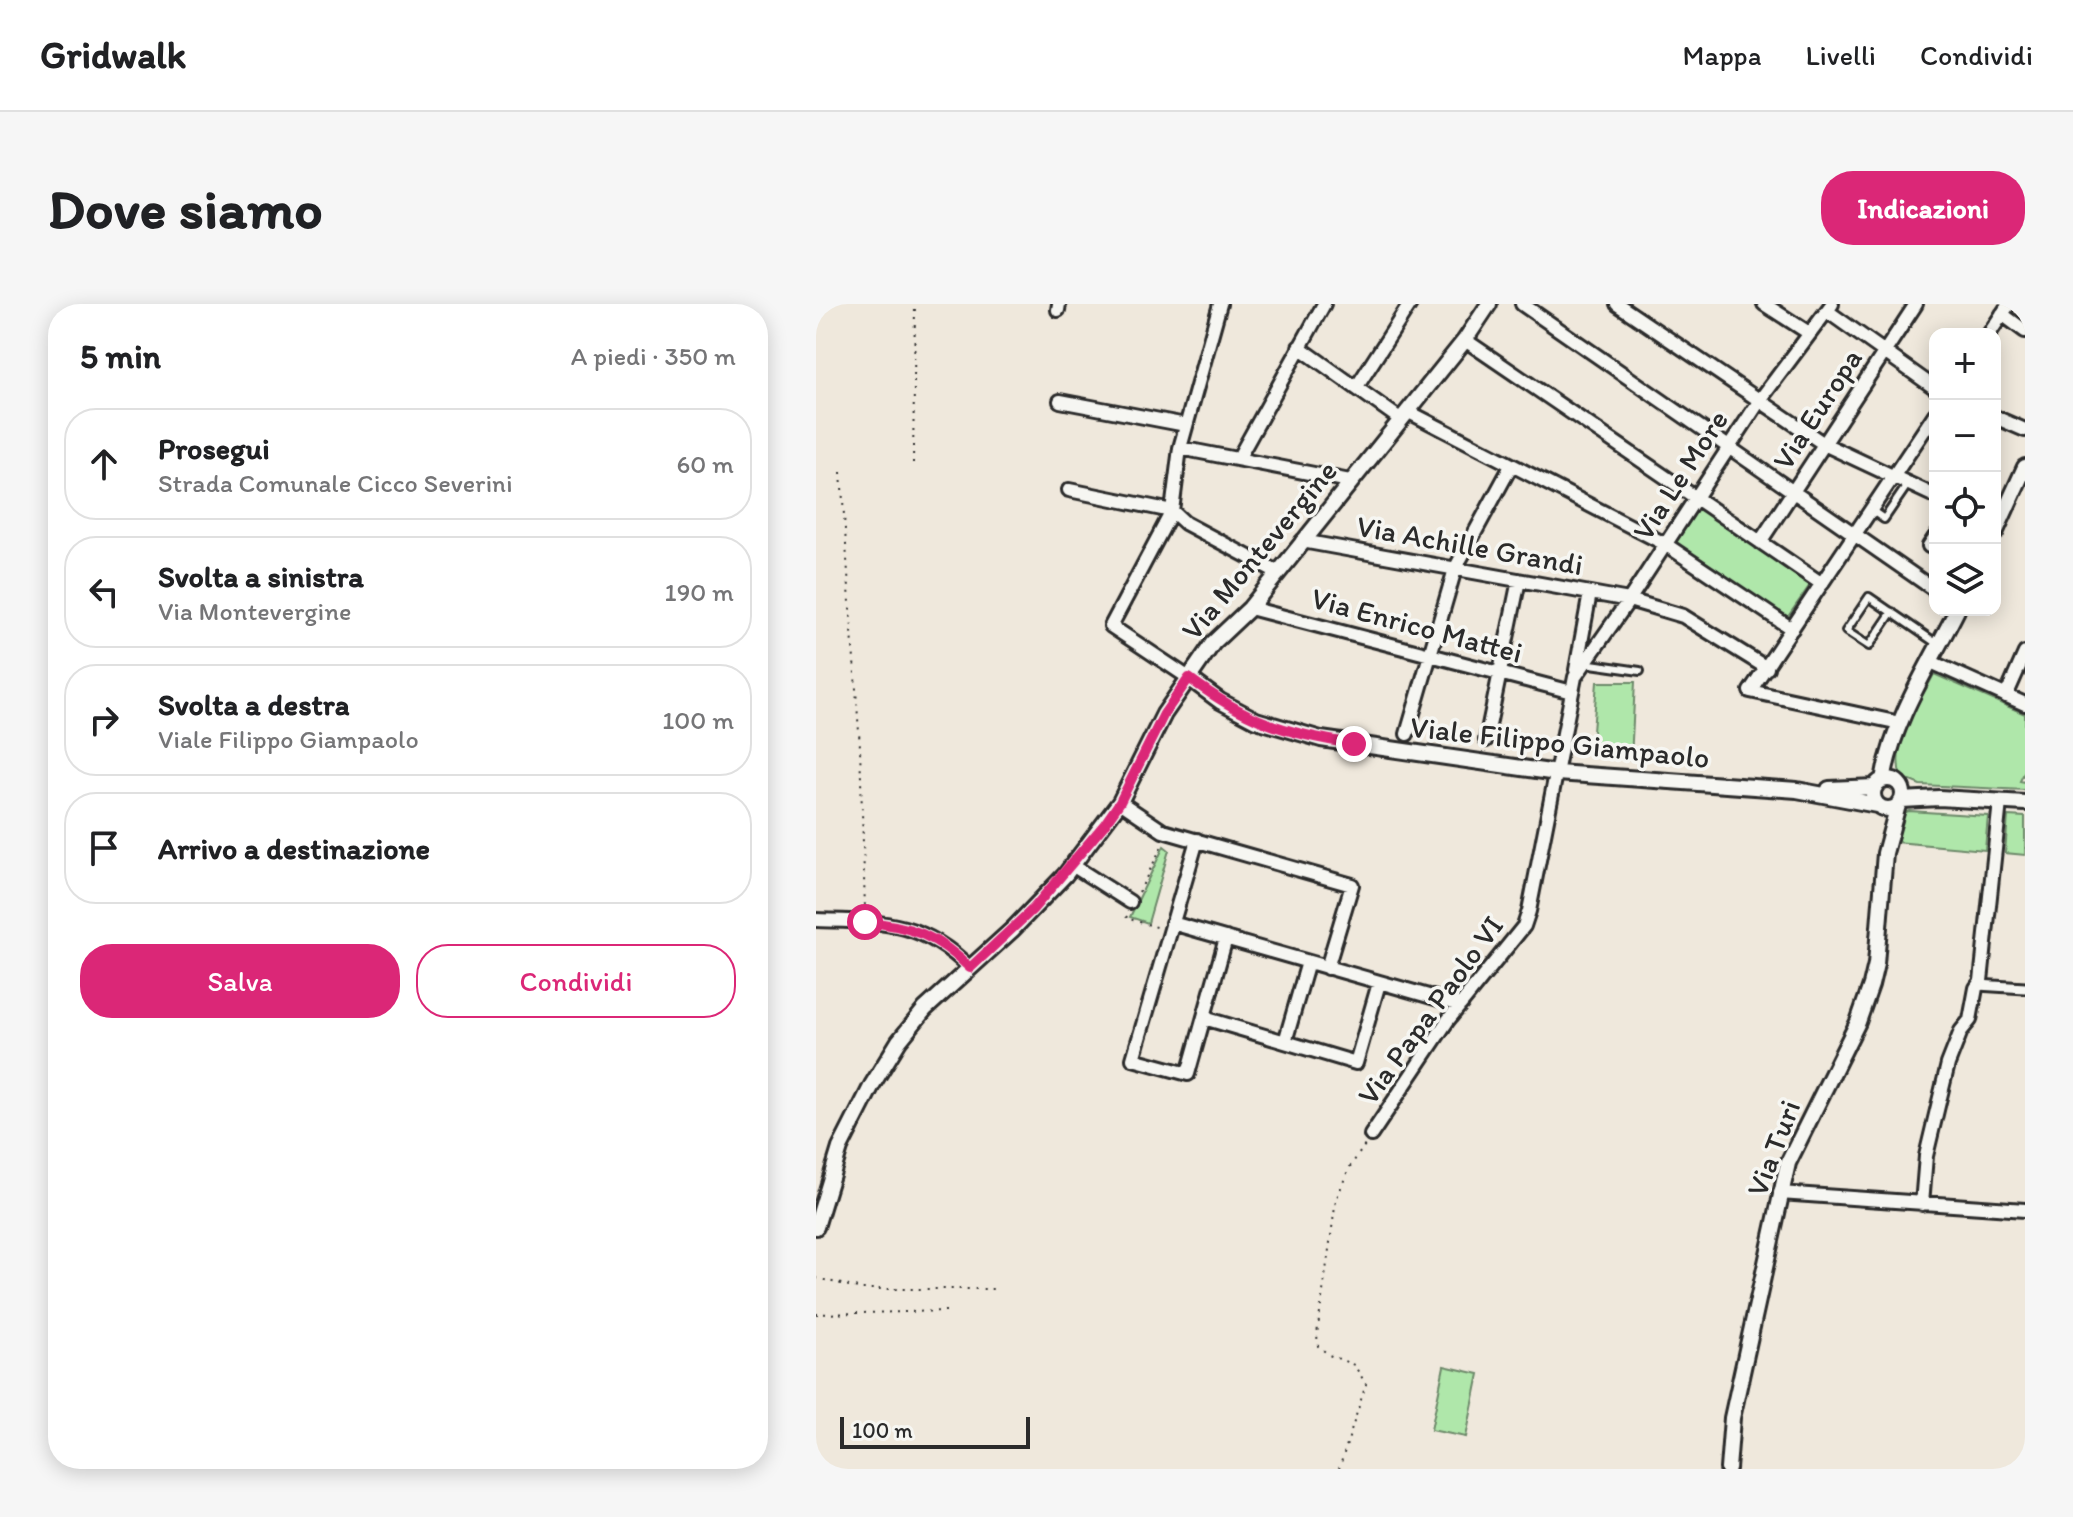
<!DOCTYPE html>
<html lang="it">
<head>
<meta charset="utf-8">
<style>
  :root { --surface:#fff; --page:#f6f6f6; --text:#202124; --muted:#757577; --line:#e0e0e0; --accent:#db2777 }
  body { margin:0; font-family:Itim,sans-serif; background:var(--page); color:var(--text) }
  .controls { position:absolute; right:24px; top:24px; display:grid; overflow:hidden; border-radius:16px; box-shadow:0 4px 20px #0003 }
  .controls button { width:72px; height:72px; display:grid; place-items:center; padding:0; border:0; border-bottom:2px solid var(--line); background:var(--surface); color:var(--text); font:40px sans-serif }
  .scale { position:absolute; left:24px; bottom:20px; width:190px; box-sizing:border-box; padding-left:8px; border:4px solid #2b2b2b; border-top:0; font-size:22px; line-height:28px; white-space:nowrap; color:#2b2b2b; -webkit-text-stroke:6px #f6f6f2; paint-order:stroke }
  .stop { position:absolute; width:24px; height:24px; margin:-18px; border:6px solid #db2777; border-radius:50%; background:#fff }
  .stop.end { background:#db2777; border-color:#fff; box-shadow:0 2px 8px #0008 }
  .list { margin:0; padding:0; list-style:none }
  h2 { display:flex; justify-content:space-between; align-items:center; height:104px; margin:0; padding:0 32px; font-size:34px }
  h2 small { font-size:26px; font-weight:400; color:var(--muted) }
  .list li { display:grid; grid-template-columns:52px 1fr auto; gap:24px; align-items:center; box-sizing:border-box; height:112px; margin:0 16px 16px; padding:0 16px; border:2px solid var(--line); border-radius:32px }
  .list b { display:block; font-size:30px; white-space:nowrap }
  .list p { margin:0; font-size:26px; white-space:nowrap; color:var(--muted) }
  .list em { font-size:26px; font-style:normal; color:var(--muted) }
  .actions { display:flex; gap:16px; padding:24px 32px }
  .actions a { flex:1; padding:18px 0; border:2px solid var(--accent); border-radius:32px; text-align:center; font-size:28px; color:var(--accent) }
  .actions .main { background:var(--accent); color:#fff }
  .icon { flex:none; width:44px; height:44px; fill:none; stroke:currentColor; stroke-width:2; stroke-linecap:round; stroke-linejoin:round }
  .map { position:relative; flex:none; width:1209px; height:1165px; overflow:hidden; border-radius:32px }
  header { display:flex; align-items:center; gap:48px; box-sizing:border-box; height:112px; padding:0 40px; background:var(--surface); border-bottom:2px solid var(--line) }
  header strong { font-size:38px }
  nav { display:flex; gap:44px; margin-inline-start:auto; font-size:28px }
  .intro { display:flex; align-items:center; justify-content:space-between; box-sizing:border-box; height:192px; padding:0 48px }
  h1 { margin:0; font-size:56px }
  .button { padding:20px 36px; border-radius:32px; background:var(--accent); color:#fff; font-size:28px; font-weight:700 }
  main { display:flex; gap:48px; padding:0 48px }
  aside { flex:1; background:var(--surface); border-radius:32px; box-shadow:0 4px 20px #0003 }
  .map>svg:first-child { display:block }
  .garden { fill:#afe7aa; stroke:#6d896a; stroke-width:2 }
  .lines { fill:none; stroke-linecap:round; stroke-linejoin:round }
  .service-casing { stroke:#2b2b2b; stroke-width:12 }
  .pedestrian-casing { stroke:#2b2b2b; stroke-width:15 }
  .minor-casing { stroke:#2b2b2b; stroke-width:18 }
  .tertiary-casing { stroke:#2b2b2b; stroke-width:20 }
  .path { stroke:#2b2b2b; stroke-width:2; stroke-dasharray:2 6; stroke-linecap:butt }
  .service { stroke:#f6f6f2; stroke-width:6 }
  .pedestrian { stroke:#f6f6f2; stroke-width:9 }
  .minor { stroke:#f6f6f2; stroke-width:12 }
  .tertiary { stroke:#f6f6f2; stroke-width:14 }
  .route { stroke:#db2777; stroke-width:10 }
  .labels { text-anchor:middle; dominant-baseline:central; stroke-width:7; stroke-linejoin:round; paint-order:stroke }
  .street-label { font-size:30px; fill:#2b2b2b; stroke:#f6f6f2 }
</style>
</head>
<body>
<header>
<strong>Gridwalk</strong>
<nav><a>Mappa</a><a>Livelli</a><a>Condividi</a></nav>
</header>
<div class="intro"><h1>Dove siamo</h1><a class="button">Indicazioni</a></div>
<main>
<aside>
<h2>5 min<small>A piedi · 350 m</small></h2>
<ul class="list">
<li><svg class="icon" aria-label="ahead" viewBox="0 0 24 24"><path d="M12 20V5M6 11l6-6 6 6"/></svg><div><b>Prosegui</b><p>Strada Comunale Cicco Severini</p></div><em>60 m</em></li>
<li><svg class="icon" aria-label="left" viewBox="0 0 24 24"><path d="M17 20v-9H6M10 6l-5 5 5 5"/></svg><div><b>Svolta a sinistra</b><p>Via Montevergine</p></div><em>190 m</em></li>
<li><svg class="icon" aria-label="right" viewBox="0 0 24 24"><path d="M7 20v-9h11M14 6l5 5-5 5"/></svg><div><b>Svolta a destra</b><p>Viale Filippo Giampaolo</p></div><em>100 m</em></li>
<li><svg class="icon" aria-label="arrive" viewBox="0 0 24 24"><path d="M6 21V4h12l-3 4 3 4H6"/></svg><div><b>Arrivo a destinazione</b></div></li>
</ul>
<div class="actions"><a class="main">Salva</a><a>Condividi</a></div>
</aside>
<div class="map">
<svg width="1209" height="1165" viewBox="0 0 1209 1165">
  <rect width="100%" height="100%" fill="#efe8dc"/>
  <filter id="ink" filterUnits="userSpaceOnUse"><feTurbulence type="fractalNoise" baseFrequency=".0125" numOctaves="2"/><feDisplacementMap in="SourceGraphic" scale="16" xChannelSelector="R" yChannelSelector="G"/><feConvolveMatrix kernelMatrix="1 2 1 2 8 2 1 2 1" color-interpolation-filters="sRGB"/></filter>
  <g filter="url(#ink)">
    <path class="garden" d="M883 204 994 281 971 314 858 241Z
      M1118 370 1209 410V467L1204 477 1209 478V486L1104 481 1085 473C1073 439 1104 399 1118 370Z
      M781 378H819L815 455 775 452Z
      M1093 507 1172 512 1169 546 1080 538 1082 516 1087 509Z
      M1192 512 1209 513V551L1189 549Z
      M348 542 353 546 332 619 314 613Z
      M628 1062 663 1070 650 1133 615 1126Z"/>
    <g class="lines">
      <g class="service-casing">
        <path id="service" d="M1055 206 1068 215 1092 180
          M1076 308 1053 342 1030 327 1053 293 1123 341
          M768 359 824 367"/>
      </g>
      <g class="pedestrian-casing">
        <path id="pedestrian" d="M1162 681 1209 684"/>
      </g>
      <g class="minor-casing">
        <path id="minor" d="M706 0 1119 286
          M801 0 1008 140 1119 192
          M948 0 993 29
          M242 6 243 0
          M1011 7 1119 84
          M1186 10 1209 27
          M1173 30 1193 0
          M649 36 1006 280
          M483 43 584 115
          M540 84 594 0
          M244 97 370 121
          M591 107 849 240 976 325
          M1179 113 1209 126
          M364 144 534 177
          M422 155 508 0
          M253 186 356 207 369 219 461 268
          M486 237 813 296 867 312 951 364
          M944 238 1100 0
          M1113 242 1119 233
          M434 304 756 388
          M1115 358 1209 400
          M760 366 774 289
          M373 374 295 322 356 207 364 144 404 0
          M1190 392 1209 349
          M1084 419 934 387 1119 110
          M591 430 639 265 695 162
          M670 436 703 276
          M304 498 347 527 536 581 511 664
          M381 536 317 755 372 770 410 634
          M256 561 314 598
          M0 616C64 618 105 615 154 664
          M356 619 644 701
          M388 714 540 759 563 679
          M469 738 492 658
          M555 831 632 716 708 622 713 607 759 373 813 296 944 96 1016 0
          M964 889 1209 906
          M1106 900 1110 852 1132 760 1145 727 1154 716 1160 684 1165 677 1184 498"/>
      </g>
      <g class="tertiary-casing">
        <path id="tertiary" d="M1179 229 1209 163
          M373 374 404 397 440 416 505 435 741 469 981 486 1061 501
          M1057 490a15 15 0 1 1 30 0a15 15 0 1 1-30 0Z
          M1067 476C1077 416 1114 360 1141 306
          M1013 485 1059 483
          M1086 496 1123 494 1209 499
          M0 923 24 844 56 781 83 737 109 705 197 625 249 571 304 498 348 410 397 339 434 304 649 36 673 0
          M912 1165 916 1114 972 859 1042 718 1055 681 1060 660 1069 549 1082 501"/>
      </g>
      <path class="path" d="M97 159 99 0
        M25 168 44 443 49 605
        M323 588 347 540
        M311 612 310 614 344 624
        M0 974 46 985H180
        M0 1010 133 1007
        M523 1165 550 1080 538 1061 513 1051 502 1042 501 1030 520 896 533 864 549 841"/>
      <use href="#service" class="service"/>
      <use href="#pedestrian" class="pedestrian"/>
      <use href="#minor" class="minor"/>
      <use href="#tertiary" class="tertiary"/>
    </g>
  </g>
  <g class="lines" filter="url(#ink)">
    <path class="route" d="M49 618C94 621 122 632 154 664L217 605 288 521 304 498 348 410 373 374C429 416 469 430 538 440"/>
  </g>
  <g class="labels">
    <g class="street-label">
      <text transform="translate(1001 105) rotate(-57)">Via Europa</text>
      <text transform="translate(864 171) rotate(-57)">Via Le More</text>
      <text transform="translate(654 241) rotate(10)">Via Achille Grandi</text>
      <text transform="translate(443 246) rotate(-50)">Via Montevergine</text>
      <text transform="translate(601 321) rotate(15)">Via Enrico Mattei</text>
      <text transform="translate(744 438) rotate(6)">Viale Filippo Giampaolo</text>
      <text transform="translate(614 706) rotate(-54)">Via Papa Paolo VI</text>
      <text transform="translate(957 844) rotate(-69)">Via Turi</text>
    </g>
  </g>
</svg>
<div class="controls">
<button>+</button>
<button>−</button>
<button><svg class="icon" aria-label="locate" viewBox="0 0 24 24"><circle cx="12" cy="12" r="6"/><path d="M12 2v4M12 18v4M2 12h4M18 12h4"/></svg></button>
<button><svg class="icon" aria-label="layers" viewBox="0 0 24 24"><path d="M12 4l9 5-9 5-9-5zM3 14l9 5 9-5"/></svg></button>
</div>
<div class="scale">100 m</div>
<div class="stop" style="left:49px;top:618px"></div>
<div class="stop end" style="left:538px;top:440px"></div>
</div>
</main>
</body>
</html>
